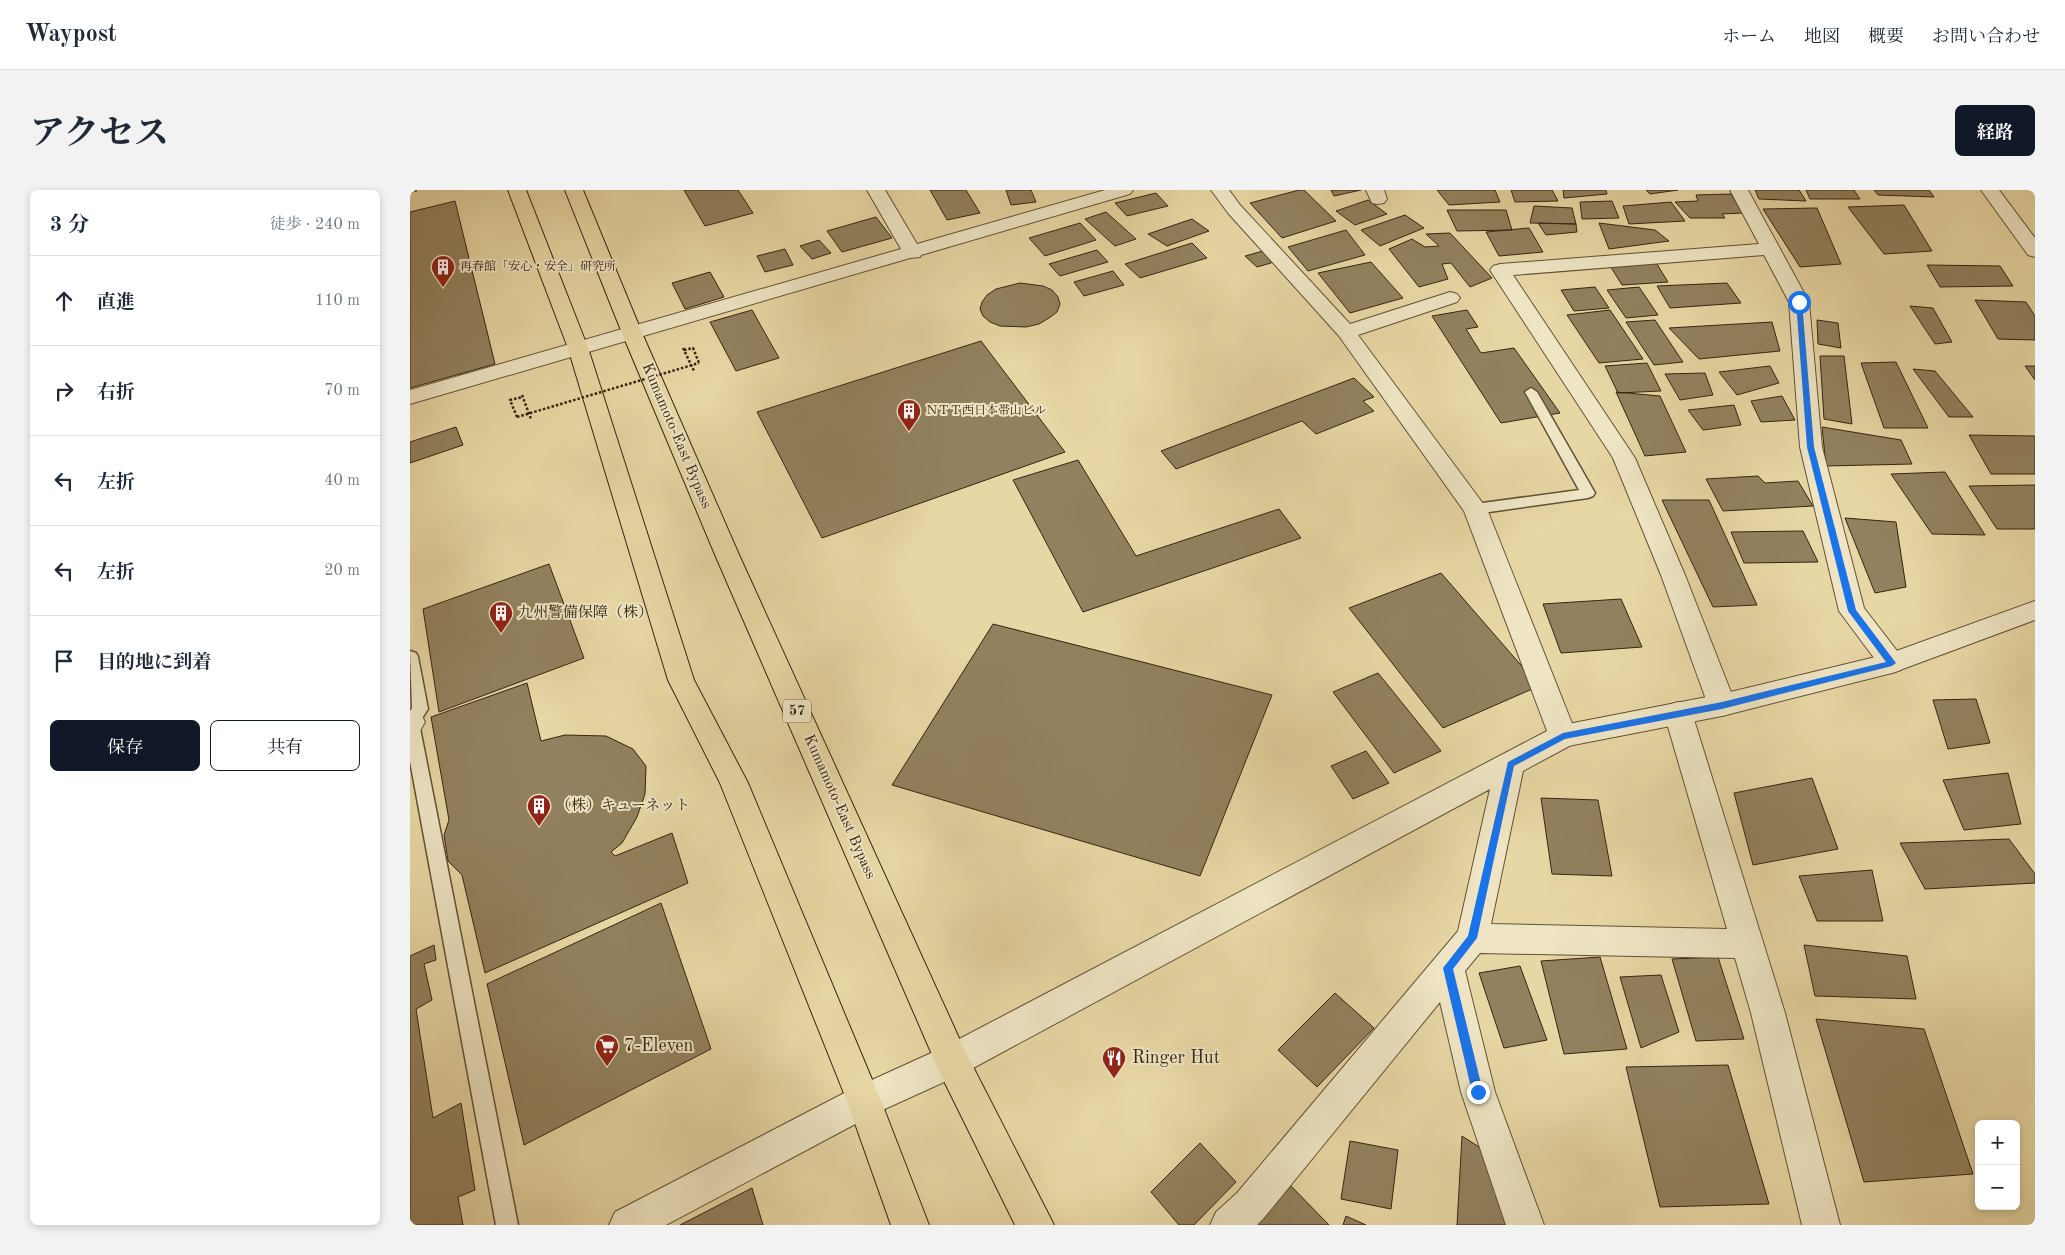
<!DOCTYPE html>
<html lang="ja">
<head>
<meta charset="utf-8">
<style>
  :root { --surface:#fff; --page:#f2f2f3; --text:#1f2937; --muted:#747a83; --line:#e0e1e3; --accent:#111827 }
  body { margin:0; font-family:"Old Standard TT","Noto Serif JP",serif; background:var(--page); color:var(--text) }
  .controls { position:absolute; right:15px; bottom:15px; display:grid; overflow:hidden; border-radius:8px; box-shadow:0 2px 8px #0003 }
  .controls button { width:45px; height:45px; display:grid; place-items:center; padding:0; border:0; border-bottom:1px solid var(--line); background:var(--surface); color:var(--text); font:25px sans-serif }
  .stop { position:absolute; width:15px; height:15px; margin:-11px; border:4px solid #1a73e8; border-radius:50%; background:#fff }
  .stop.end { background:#1a73e8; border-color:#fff; box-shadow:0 1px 5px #0008 }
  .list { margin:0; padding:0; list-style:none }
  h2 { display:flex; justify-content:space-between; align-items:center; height:65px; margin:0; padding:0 20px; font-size:21px }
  h2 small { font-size:16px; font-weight:400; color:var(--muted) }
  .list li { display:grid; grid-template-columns:32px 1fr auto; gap:15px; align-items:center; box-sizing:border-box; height:90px; padding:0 20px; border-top:1px solid var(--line) }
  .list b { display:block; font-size:19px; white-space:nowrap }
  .list em { font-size:16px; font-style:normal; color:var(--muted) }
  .actions { display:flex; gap:10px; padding:15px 20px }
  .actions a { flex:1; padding:11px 0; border:1px solid var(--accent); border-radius:8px; text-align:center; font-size:18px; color:var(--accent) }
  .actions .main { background:var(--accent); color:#fff }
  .icon { flex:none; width:28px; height:28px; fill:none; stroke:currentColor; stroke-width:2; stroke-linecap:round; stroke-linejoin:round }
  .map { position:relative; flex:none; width:1625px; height:1035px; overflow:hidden; border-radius:8px }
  header { display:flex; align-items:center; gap:30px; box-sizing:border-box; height:70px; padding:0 25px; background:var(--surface); border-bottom:1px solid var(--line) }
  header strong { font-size:24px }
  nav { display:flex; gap:28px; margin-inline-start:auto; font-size:18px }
  .intro { display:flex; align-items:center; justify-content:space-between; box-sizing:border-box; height:120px; padding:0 30px }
  h1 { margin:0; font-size:35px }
  .button { padding:12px 22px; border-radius:8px; background:var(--accent); color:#fff; font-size:18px; font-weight:700 }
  main { display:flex; gap:30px; padding:0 30px }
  aside { flex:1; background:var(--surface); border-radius:8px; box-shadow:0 2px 8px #0003 }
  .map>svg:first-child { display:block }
  .building { fill:#92815e; stroke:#362412 }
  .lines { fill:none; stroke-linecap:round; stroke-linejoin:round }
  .service-casing { stroke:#625136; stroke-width:3 }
  .minor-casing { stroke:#625136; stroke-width:2 }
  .tertiary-casing { stroke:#625136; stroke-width:2 }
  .trunk-casing { stroke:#362412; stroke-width:2 }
  .path { stroke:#362412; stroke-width:2.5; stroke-dasharray:2.5 2; stroke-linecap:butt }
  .service { fill:#efe5c4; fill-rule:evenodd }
  .minor { fill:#efe5c4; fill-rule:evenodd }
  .tertiary { fill:#efe5c4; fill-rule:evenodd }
  .trunk { fill:#e7d7a4; fill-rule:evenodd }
  .path-bridge { stroke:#362412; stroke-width:2.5; stroke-dasharray:2.5 2; stroke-linecap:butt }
  .route { fill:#1a73e8 }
  .labels { text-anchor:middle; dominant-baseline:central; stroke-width:4; stroke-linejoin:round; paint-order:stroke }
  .far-poi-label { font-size:12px; fill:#362412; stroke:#efe5c4; text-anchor:start }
  .shield { fill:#efe5c4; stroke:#6e5e47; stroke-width:1 }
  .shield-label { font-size:14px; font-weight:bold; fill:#362412 }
  .street-label { font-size:15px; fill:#362412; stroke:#efe5c4 }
  .poi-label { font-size:15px; fill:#362412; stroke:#efe5c4; text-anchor:start }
  .near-poi-label { font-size:18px; fill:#362412; stroke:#efe5c4; text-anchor:start }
</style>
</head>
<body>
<header>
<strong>Waypost</strong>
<nav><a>ホーム</a><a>地図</a><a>概要</a><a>お問い合わせ</a></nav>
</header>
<div class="intro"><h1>アクセス</h1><a class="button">経路</a></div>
<main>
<aside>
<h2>3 分<small>徒歩 · 240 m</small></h2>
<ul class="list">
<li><svg class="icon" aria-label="ahead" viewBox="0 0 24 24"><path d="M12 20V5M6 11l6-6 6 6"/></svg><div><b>直進</b></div><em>110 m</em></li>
<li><svg class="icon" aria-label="right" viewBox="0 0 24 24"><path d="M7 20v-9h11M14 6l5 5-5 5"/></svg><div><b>右折</b></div><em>70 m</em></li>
<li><svg class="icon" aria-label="left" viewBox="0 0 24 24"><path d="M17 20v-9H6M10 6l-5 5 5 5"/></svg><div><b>左折</b></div><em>40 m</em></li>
<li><svg class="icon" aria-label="left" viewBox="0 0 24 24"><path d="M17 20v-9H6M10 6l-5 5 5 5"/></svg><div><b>左折</b></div><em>20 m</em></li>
<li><svg class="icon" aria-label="arrive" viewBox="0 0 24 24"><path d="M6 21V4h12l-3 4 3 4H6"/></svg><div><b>目的地に到着</b></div></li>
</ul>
<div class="actions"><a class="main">保存</a><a>共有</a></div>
</aside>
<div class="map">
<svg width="1625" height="1035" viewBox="0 0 1625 1035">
  <rect width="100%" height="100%" fill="#e7d7a4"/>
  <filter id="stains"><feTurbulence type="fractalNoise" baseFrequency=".004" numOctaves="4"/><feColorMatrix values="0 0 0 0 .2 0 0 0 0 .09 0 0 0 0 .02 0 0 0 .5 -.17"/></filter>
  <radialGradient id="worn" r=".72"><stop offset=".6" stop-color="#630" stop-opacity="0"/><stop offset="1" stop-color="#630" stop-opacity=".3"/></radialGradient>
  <path class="building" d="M274 0H328L343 23 295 36Z
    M520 0H556L570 23 537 30Z
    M596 0H621L626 12 601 15Z
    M889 0H894L926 31 872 48 840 13Z
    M921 0H951L924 6Z
    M1027 0H1085L1090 12 1039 15Z
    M1101 0H1142L1148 11 1105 12Z
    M1153 0H1196L1197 4 1154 8Z
    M1236 0H1268L1240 4Z
    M1345 0H1389L1396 11 1349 9Z
    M1396 0H1444L1450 9H1400Z
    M1464 0H1519L1524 7 1468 5Z
    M746 3 758 16 717 26 705 13Z
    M1321 4 1333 23 1312 24 1315 28H1280L1265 12 1288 11 1286 5Z
    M958 10 977 24 945 35 926 21Z
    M45 11 85 174 0 198V22Z
    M1202 11 1209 28 1172 29 1170 12Z
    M1261 12 1275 31 1219 34 1213 16Z
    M1494 15 1522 61 1474 64 1438 17Z
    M1124 16 1162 18 1166 34 1120 33Z
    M1407 18 1431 74 1390 77 1353 19Z
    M1037 20H1096L1102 40 1047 41Z
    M696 22 726 49 705 56 675 29Z
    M995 25 1014 38 970 56 951 40Z
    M466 27 482 48 432 62 417 41Z
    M782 29 799 41 757 56 738 44Z
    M670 33 686 50 635 66 619 48Z
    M1128 33 1166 34 1167 42 1136 45Z
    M1189 33 1245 40 1259 51 1199 59Z
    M1119 38 1133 62 1089 66 1076 42Z
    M936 40 955 65 898 81 878 57Z
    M1040 43 1082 88 1060 97 1041 73 1032 74 1038 89 1009 97 979 59 1002 49 1015 57 1029 56 1016 44Z
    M409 50 421 63 402 69 390 56Z
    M782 53 797 68 730 88 715 74Z
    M375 59 383 75 355 82 347 66Z
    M860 59 861 73 847 77 835 66Z
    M687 60 698 72 650 86 639 74Z
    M1245 71 1258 92 1212 95 1199 74Z
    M961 72 993 108 940 123 908 83Z
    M1517 75 1590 76 1603 96 1530 97Z
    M703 81 714 95 674 106 664 92Z
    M300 82 314 107 275 119 262 93Z
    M610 93 633 96 642 100 648 107 650 114 647 122 639 128 629 134 616 137 590 136 580 132 573 126 570 119 572 112 577 105 586 99Z
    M1317 93 1331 113 1260 118 1247 96Z
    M1185 97 1199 118 1164 121 1151 100Z
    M1229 97 1248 125 1216 128 1197 100Z
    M1565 110 1616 112 1625 126V150L1588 149Z
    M1500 116 1523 118 1542 152 1525 154Z
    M342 120 369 168 326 181 300 132Z
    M1057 120 1068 137 1056 139 1071 163 1104 158 1150 223 1091 233 1022 126Z
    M1200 120 1233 169 1189 173 1157 125Z
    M1245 130 1273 172 1244 175 1216 132Z
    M1407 130 1428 133 1431 158 1408 154Z
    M1362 132 1370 161 1289 169 1259 138Z
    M571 151 655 262 412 348 347 222Z
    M1410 166H1434L1442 234 1414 229Z
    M1486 172 1518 238H1474L1451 173Z
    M1237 173 1251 201 1208 203 1195 176Z
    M1360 176 1369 193 1327 205 1309 182Z
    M1615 176H1625V190Z
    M1503 179 1525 181 1563 227H1539Z
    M1295 183 1303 205 1270 210 1255 184Z
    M944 188 964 207 953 211 964 221 906 244 892 231 766 279 751 261Z
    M1206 202 1250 206 1276 262 1235 266Z
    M1372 206 1385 230 1351 232 1341 211Z
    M1324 215 1331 235 1293 240 1278 220Z
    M46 237 53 255 0 273V252Z
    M1412 237 1491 250 1502 274 1416 276Z
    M1559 245 1625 246V284H1581Z
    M668 270 726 366 869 319 891 348 673 422 603 290Z
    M1535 282 1575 345 1522 344 1481 284Z
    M1348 286 1355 293 1388 291 1403 316 1313 321 1296 289Z
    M1625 295V339H1587L1559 296Z
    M1252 310H1299L1347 415 1303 417Z
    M1435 328 1486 332 1496 397 1465 403Z
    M1393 341 1408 372 1334 373 1321 342Z
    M139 374 174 468 29 522 13 419Z
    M1031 383 1129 496 1033 538 939 418Z
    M1211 409 1232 457 1151 463 1133 414Z
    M583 434 862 505 790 686 482 595Z
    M968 483 1031 561 984 583 923 502Z
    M117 493 131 551 155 545 196 546 223 559 236 576 235 604 227 627 212 653 201 662 205 666 262 643 278 693 75 783 52 685 38 671 34 645 39 630 21 527Z
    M1566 509 1580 553 1538 559 1523 510Z
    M956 561 979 593 943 609 921 576Z
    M1598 583 1611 634 1554 640 1533 590Z
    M1402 588 1428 659 1343 675 1324 603Z
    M1131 608 1188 610 1202 686 1142 684Z
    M1599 649 1625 684V693L1515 699 1490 653Z
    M1462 680 1473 731H1407L1389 686Z
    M251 713 301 859 114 955 77 794Z
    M24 755 26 770 14 774 22 810 6 819 23 928 51 913 65 1000 48 1007 53 1035H0V766Z
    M1394 755 1497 766 1506 809 1405 806Z
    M1190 767 1217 859 1154 864 1131 771Z
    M1308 767 1334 849 1286 851 1262 769Z
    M1110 776 1137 850 1094 858 1069 783Z
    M1251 785 1269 842 1231 858 1210 787Z
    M925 803 964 838 907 897 868 860Z
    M1406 829 1514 839 1563 984 1454 992Z
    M1318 875 1359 1014 1250 1017 1216 877Z
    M1052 946 1077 962 1098 1035H1047Z
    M940 951 988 960 981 1019 931 1009Z
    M790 953 826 992 784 1035H769L741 1002Z
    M881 996 919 1035H846Z
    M342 998 353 1035H270Z
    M936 1026 956 1035H933Z"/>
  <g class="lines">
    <g class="service-casing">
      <path id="service" d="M1121 198 1127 202 1185 303 1183 306 1178 308 1065 324 1060 322 1058 319 1060 316 1065 314 1169 300 1115 202Z
        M0 461 6 463 8 467 18 519 9 533 108 1035H86L0 571V521L2 518Z"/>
    </g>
    <g class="minor-casing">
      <path id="minor" d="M457 0H475L507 54 695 0H723L720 4 511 65 510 67 500 68 0 214V200L491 59Z
        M801 0H819L830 15 940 134 1040 102 1047 104 1050 108 1047 112 948 145 1077 319 1167 546 1163 554 1113 581 1081 734 1317 739 1254 523 1258 515 1268 512 1278 515 1282 523 1375 823 1430 1035H1392L1341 823 1325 768 1070 763 1055 781 1085 902 1134 1035H1096L1051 902 1030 812 853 1029 847 1035H800L806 1022 827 1003 1048 741 1080 599 554 883 466 923 256 1035H199L205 1022 442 899 530 859 1137 541 1054 321 929 146 818 23Z
        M956 0H974L977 9 974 13 968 14 962 13Z
        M1320 0H1338L1399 112 1412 257 1454 418 1491 466 1495 473 1491 480 1482 483 1473 480 1429 421 1390 257 1379 112 1354 65 1103 85 1225 268 1275 385 1326 515 1322 523 1312 526 1302 523 1298 515 1251 385 1203 268 1080 80 1083 76 1090 74 1349 54Z
        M0 521 11 524 15 532 10 541 0 544Z"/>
    </g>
    <g class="tertiary-casing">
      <path id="tertiary" d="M1571 0H1589L1625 48V67L1618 65Z
        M1625 411V430L1482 483 1312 526 1153 557 1143 554 1139 546 1143 538 1153 535 1312 504 1478 464Z"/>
    </g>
    <g class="trunk-casing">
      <path id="trunk" d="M98 0H116L178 158 284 490 338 593 471 911 519 1035H481L437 911 310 593 258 490 158 158Z
        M155 0H173L232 143 330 367 554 859 644 1035H605L530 883 306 367 212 143Z"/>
    </g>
    <path class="path" d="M0 2 8 0
      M273 158 284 181
      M274 160 283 158 289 173
      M112 205 121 229
      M107 227 100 210 113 207"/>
    <use href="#service" class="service"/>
    <use href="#minor" class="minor"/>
    <use href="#tertiary" class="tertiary"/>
    <use href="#trunk" class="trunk"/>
    <path class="path-bridge" d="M107 227 289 173"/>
  </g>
  <path class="route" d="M1389 110 1392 112 1404 257 1446 420 1486 473 1482 476 1312 519 1155 549 1104 576 1067 748 1043 779 1073 902 1071 906 1068 908 1064 906 1062 902 1033 778 1058 746 1098 572 1153 543 1312 512 1476 472 1438 421 1397 257 1386 112Z"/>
  <defs>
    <g id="building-pin" transform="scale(1.25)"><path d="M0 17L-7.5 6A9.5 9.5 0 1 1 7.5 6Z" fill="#8f2418" stroke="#efe5c4"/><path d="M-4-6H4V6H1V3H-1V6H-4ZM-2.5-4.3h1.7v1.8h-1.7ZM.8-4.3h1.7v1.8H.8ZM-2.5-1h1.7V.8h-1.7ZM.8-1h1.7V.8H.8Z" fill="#fff"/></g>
    <g id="supermarket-pin" transform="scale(1.25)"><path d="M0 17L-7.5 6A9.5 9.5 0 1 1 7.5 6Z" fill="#8f2418" stroke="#efe5c4"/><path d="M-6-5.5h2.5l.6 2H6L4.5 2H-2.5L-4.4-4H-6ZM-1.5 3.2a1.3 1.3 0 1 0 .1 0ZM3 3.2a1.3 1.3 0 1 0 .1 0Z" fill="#fff"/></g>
    <g id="restaurant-pin" transform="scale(1.25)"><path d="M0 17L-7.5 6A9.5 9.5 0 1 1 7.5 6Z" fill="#8f2418" stroke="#efe5c4"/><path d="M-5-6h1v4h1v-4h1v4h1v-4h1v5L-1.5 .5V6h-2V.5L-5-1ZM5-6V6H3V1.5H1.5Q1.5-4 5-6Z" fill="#fff"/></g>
  </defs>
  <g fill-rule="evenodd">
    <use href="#building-pin" x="33" y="77"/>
    <use href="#building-pin" x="499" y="221"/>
    <use href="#building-pin" x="91" y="423"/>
    <use href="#building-pin" x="129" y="616"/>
    <use href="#supermarket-pin" x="197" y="856"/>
    <use href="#restaurant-pin" x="704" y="868"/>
  </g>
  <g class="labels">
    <g class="far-poi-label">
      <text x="50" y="77">再春館「安心・安全」研究所</text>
      <text x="516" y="221">ＮＴＴ西日本帯山ビル</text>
    </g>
    <rect class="shield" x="373" y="509.5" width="28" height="23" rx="4"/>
    <g class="shield-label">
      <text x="387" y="521">57</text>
    </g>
    <g class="street-label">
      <text transform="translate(266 246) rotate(67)">Kumamoto-East Bypass</text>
      <text transform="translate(429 617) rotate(66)">Kumamoto-East Bypass</text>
    </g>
    <g class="poi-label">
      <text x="108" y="423">九州警備保障（株）</text>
      <text x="146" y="616">（株）キューネット</text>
    </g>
    <g class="near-poi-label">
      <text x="214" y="856">7-Eleven</text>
      <text x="722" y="868">Ringer Hut</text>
    </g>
  </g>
  <rect width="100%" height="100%" filter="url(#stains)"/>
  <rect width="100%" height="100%" fill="url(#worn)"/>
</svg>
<div class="controls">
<button>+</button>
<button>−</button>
</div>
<div class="stop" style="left:1389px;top:112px"></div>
<div class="stop end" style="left:1068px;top:902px"></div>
</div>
</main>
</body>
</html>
